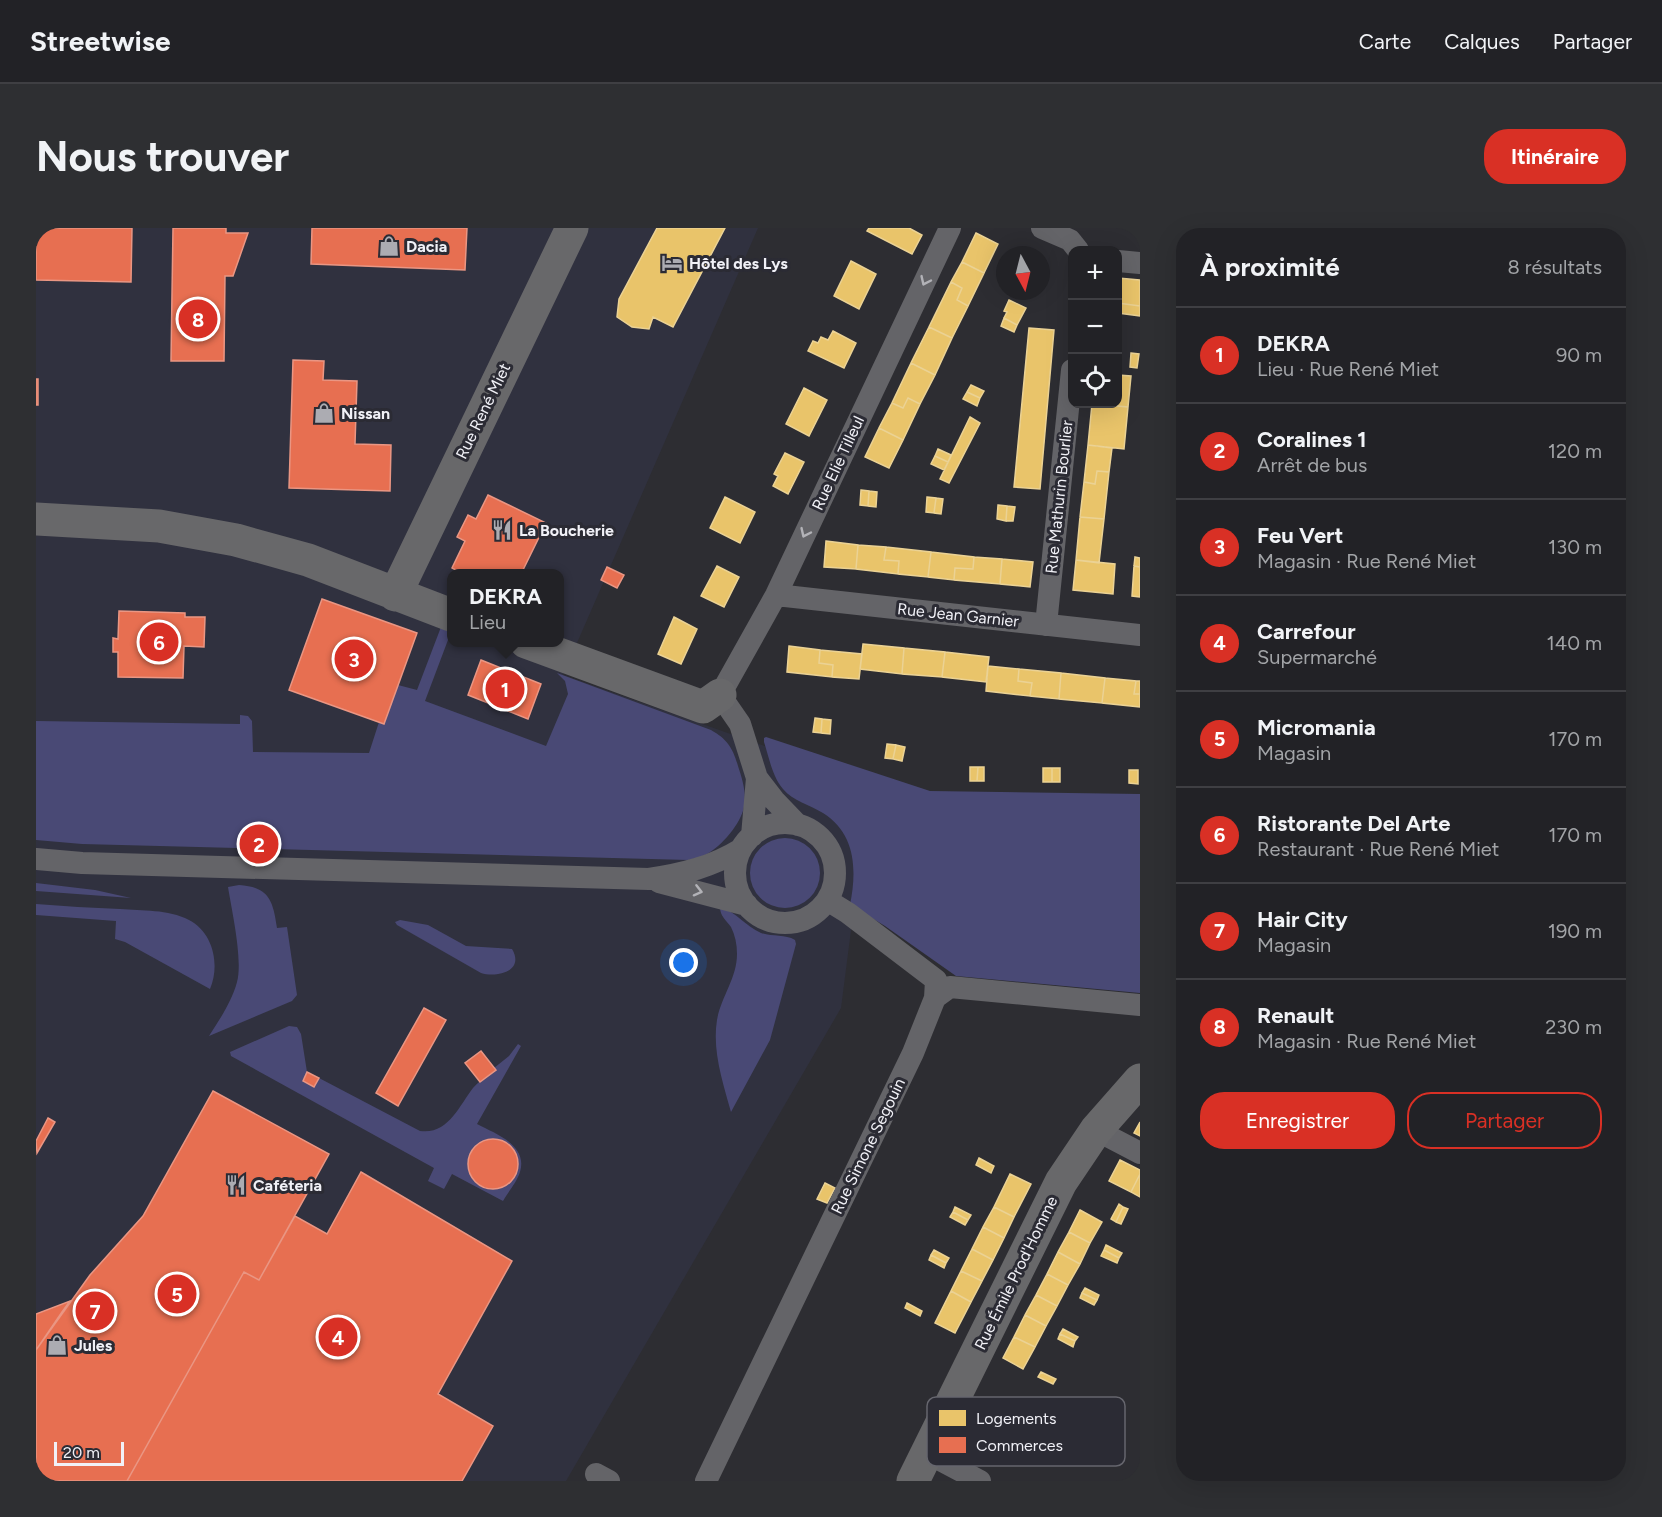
<!DOCTYPE html>
<html lang="fr">
<head>
<meta charset="utf-8">
<style>
  :root { --surface:#222226; --page:#2e2f32; --text:#f1f3f6; --muted:#a2a4a7; --line:#3f3f43; --accent:#d93025 }
  body { margin:0; font-family:Figtree,sans-serif; background:var(--page); color:var(--text) }
  .controls { position:absolute; right:18px; top:18px; display:grid; overflow:hidden; border-radius:12px; box-shadow:0 6px 24px #0002 }
  .controls button { width:54px; height:54px; display:grid; place-items:center; padding:0; border:0; border-bottom:2px solid var(--line); background:var(--surface); color:var(--text); font:30px sans-serif }
  .compass { position:absolute; left:960px; top:18px; width:54px; height:54px; border-radius:50%; background:var(--surface); box-shadow:0 6px 24px #0002; rotate:173deg }
  .scale { position:absolute; left:18px; bottom:15px; width:70px; box-sizing:border-box; padding-left:6px; border:3px solid #f1f1f7; border-top:0; font-size:16px; line-height:21px; white-space:nowrap; color:#f1f1f7; -webkit-text-stroke:4px #2b2b34; paint-order:stroke }
  .you { position:absolute; left:648px; top:735px; width:21px; height:21px; margin:-15px; border:4px solid #fff; border-radius:50%; background:#1a73e8; box-shadow:0 0 0 9px #1a73e833 }
  .badge { display:grid; place-items:center; width:39px; height:39px; border-radius:50%; background:var(--accent); color:#fff; font-size:20px; font-weight:700 }
  .pin { position:absolute; translate:-50% -50%; border:3px solid #fff; box-shadow:0 2px 6px #0006 }
  .popup { position:absolute; left:411px; top:341px; width:117px; height:78px; box-sizing:border-box; display:grid; place-content:center; border-radius:12px; background:var(--surface); filter:drop-shadow(0 2px 4px #0005); font-size:20px; white-space:nowrap; color:var(--muted) }
  .popup b { font-size:22px; color:var(--text) }
  .popup::after { content:''; position:absolute; left:50%; top:100%; margin-left:-12px; border:12px solid transparent; border-top-color:var(--surface) }
  .list { margin:0; padding:0; list-style:none }
  h2 { display:flex; justify-content:space-between; align-items:center; height:78px; margin:0; padding:0 24px; font-size:26px }
  h2 small { font-size:20px; font-weight:400; color:var(--muted) }
  .list li { display:grid; grid-template-columns:39px 1fr auto; gap:18px; align-items:center; box-sizing:border-box; height:96px; padding:0 24px; border-top:2px solid var(--line) }
  .list b { display:block; font-size:22px; white-space:nowrap }
  .list p { margin:0; font-size:20px; white-space:nowrap; color:var(--muted) }
  .list em { font-size:20px; font-style:normal; color:var(--muted) }
  .actions { display:flex; gap:12px; padding:18px 24px }
  .actions a { flex:1; padding:14px 0; border:2px solid var(--accent); border-radius:24px; text-align:center; font-size:21px; color:var(--accent) }
  .actions .main { background:var(--accent); color:#fff }
  .icon { flex:none; width:33px; height:33px; fill:none; stroke:currentColor; stroke-width:2; stroke-linecap:round; stroke-linejoin:round }
  .map { position:relative; flex:none; width:1104px; height:1253px; overflow:hidden; border-radius:24px }
  header { display:flex; align-items:center; gap:36px; box-sizing:border-box; height:84px; padding:0 30px; background:var(--surface); border-bottom:2px solid var(--line) }
  header strong { font-size:28px }
  nav { display:flex; gap:33px; margin-inline-start:auto; font-size:21px }
  .intro { display:flex; align-items:center; justify-content:space-between; box-sizing:border-box; height:144px; padding:0 36px }
  h1 { margin:0; font-size:42px }
  .button { padding:15px 27px; border-radius:24px; background:var(--accent); color:#fff; font-size:21px; font-weight:700 }
  main { display:flex; gap:36px; padding:0 36px }
  aside { flex:1; background:var(--surface); border-radius:24px; box-shadow:0 6px 24px #0002 }
  .map>svg:first-child { display:block }
  .built { fill:#30313f; fill-rule:evenodd }
  .green { fill:#494975 }
  .homes { fill:#e9c46a; stroke:#ebd294; stroke-width:1.5 }
  .shops { fill:#e76f51; stroke:#ea9683; stroke-width:1.5 }
  .lines { fill:none; stroke-linecap:round; stroke-linejoin:round }
  .street { stroke:#646468; stroke-width:22 }
  .secondary { stroke:#68686a; stroke-width:33 }
  .oneway { stroke:#b2b2b7 }
  .labels { text-anchor:middle; dominant-baseline:central; stroke-width:6; stroke-linejoin:round; paint-order:stroke }
  .poi-label { font-size:16px; font-weight:bold; fill:#f1f1f7; stroke:#2b2b34; text-anchor:start }
  .street-label { font-size:16px; fill:#f1f1f7; stroke:#2b2b34 }
  .key { fill:#2b2b34; stroke:#66666e; stroke-width:1.5 }
  .key-label { font-size:16px; fill:#f1f1f7 }
</style>
</head>
<body>
<header>
<strong>Streetwise</strong>
<nav><a>Carte</a><a>Calques</a><a>Partager</a></nav>
</header>
<div class="intro"><h1>Nous trouver</h1><a class="button">Itinéraire</a></div>
<main>
<div class="map">
<svg width="1104" height="1253" viewBox="0 0 1104 1253">
  <rect width="100%" height="100%" fill="#2d2d32"/>
  <path class="built" d="M0 0H722L527 447 834 555 805 780 530 1253H0ZM415 346H523V414H415Z"/>
  <path class="green" d="M405 399 415 404 389 473 510 518 532 466 529 453 521 445 675 502C691 511 697 520 702 538 706 550 711 566 708 579 705 595 686 618 671 626 666 629 659 630 653 632L46 616 0 612V493L204 496V487L212 488 216 493 217 524 333 525 343 494 362 457 381 462Z
    M730 509 894 563 1104 566V765L920 748 849 698 814 677C821 642 820 606 787 585 774 577 757 573 747 561 736 548 733 529 728 514V510Z
    M714 645a35 35 0 1 1 70 0a35 35 0 1 1-70 0Z
    M0 655 59 662 95 670 0 663Z
    M203 657C234 659 237 674 241 700L251 699 261 767 256 773 173 808C184 791 196 773 201 754 207 732 196 684 192 659Z
    M0 676C28 678 56 680 84 681 106 683 132 681 153 692 178 705 184 738 174 761L89 714 79 711 80 693 0 687Z
    M684 679C702 685 709 698 725 705 736 709 749 706 759 712L760 716 734 812 695 884C687 855 676 823 681 792 685 769 701 750 701 726 701 716 699 707 695 699 690 692 684 688 684 679Z
    M364 692 392 697 430 718 476 721C489 743 461 750 445 745L361 697 359 694Z
    M253 798 261 799 265 806 271 844 267 853 278 859 283 850 384 903C412 907 423 878 437 860 443 853 452 848 459 842L458 840 473 828 482 816 485 818 441 896C460 906 492 917 484 944 481 954 472 964 467 973L416 946 408 961 392 953 398 940 195 828 194 824Z"/>
  <path class="homes" d="M621 0H689L637 99 617 89 613 101 596 99 581 89 583 71Z
    M833 0H873L886 7 876 26 831 3Z
    M940 5 962 16 948 45 926 34Z
    M815 33 840 46 823 81 798 68Z
    M926 34 948 45 932 78 921 72 926 60 915 54Z
    M1082 50 1104 52V78L1082 75Z
    M915 54 926 60 921 72 932 78 916 110 893 99Z
    M973 72 990 80 981 97 968 90 971 84 968 83Z
    M1082 75 1104 78V88L1082 85Z
    M968 90 981 97 978 104 965 98Z
    M893 99 916 110 899 147 875 135Z
    M993 100 1018 102 1004 261 978 259Z
    M797 103 820 115 808 140 772 123 777 113 782 115 785 109 792 112Z
    M1095 125 1103 126 1101 140 1094 139Z
    M875 135 899 147 884 176 872 170 867 180 856 175Z
    M1082 147 1095 148 1092 179 1061 176H1082Z
    M935 157 948 163 944 170 931 164Z
    M768 160 791 172 773 208 750 196Z
    M931 164 944 170 941 178 927 171Z
    M872 170 884 176 867 212 843 200 856 175 867 180Z
    M1056 176 1092 179 1088 221 1052 217Z
    M934 189 944 195 913 255 904 251Z
    M843 200 867 212 853 240 829 229Z
    M1052 217 1076 220 1073 244 1061 243 1059 256 1048 254Z
    M902 221 915 227 912 234 899 228Z
    M749 225 768 234 752 266 737 258 742 248 738 246Z
    M899 228 912 234 908 242 895 236Z
    M1061 243 1073 244 1068 291 1044 289 1048 254 1059 256Z
    M825 262 833 263 832 278 824 277Z
    M833 263 841 264 840 279 832 278Z
    M689 269 719 284 704 315 674 300Z
    M891 269 900 270 898 285 890 284Z
    M900 270 907 271 905 286 898 285Z
    M962 277 971 278 970 293 961 291Z
    M971 278 979 279 977 293H970Z
    M1044 289 1068 291 1063 335 1040 332Z
    M790 313 822 317 820 341 788 339Z
    M822 317 850 319 848 332 863 333 862 346 820 341Z
    M850 319 895 324 892 349 862 346 863 333 848 332Z
    M895 324 938 329 937 341 919 340 918 352 892 349Z
    M938 329 966 331 964 356 918 352 919 340 937 341Z
    M1099 329 1104 330V339L1098 338Z
    M966 331 997 334 994 359 964 356Z
    M1040 332 1079 336 1077 366 1037 362Z
    M681 338 703 349 688 379 665 368Z
    M1098 338 1104 339V369L1096 368Z
    M638 389 661 401 645 436 622 426Z
    M827 416 868 420 866 446 824 441Z
    M753 418 784 422 783 435 797 437 796 449 751 444Z
    M868 420 909 424 906 449 866 446Z
    M784 422 826 426 823 451 796 449 797 437 783 435Z
    M909 424 953 429 950 454 906 449Z
    M952 438 983 441 982 453 996 455 994 468 950 463Z
    M983 441 1025 445 1023 471 994 468 996 455 982 453Z
    M1025 445 1069 450 1066 475 1023 471Z
    M1069 450 1100 453 1098 466H1104V479L1066 475Z
    M1100 453H1104V466H1098Z
    M779 490 786 491 785 505 777 504Z
    M786 491 795 492 794 506 785 505Z
    M851 516 860 517 857 531 849 530Z
    M860 517 869 519 866 533 857 531Z
    M934 539H942L941 553H934Z
    M942 539H948V553H941Z
    M1007 540H1016V554H1007Z
    M1016 540H1024V554H1016Z
    M1093 542H1102V556L1093 555Z
    M1104 894V908L1098 905Z
    M943 930 958 938 955 945 940 937Z
    M1084 932 1104 942V946L1095 964 1073 953Z
    M974 946 995 956 978 989 958 979Z
    M1104 946V969L1095 964Z
    M789 955 799 960 791 975 781 971Z
    M1083 976 1087 979 1080 994 1075 991Z
    M919 979 935 987 932 992 917 984Z
    M958 979 978 989 968 1010 947 999Z
    M1087 979 1092 981 1085 996 1080 994Z
    M1044 982 1066 994 1054 1015 1033 1004Z
    M917 984 932 992 929 997 914 989Z
    M947 999 968 1010 957 1032 936 1021Z
    M1033 1004 1054 1015 1044 1036 1022 1024Z
    M1070 1017 1086 1025 1083 1030 1068 1022Z
    M936 1021 957 1032 946 1053 925 1043Z
    M898 1022 913 1030 910 1035 895 1027Z
    M1068 1022 1083 1030 1081 1035 1065 1028Z
    M1022 1024 1044 1036 1032 1057 1011 1046Z
    M895 1027 910 1035 908 1040 893 1032Z
    M925 1043 946 1053 935 1074 915 1063Z
    M1011 1046 1032 1057 1021 1078 1000 1067Z
    M1049 1060 1063 1067 1061 1072 1046 1065Z
    M915 1063 935 1074 919 1105 899 1095Z
    M1046 1065 1061 1072 1058 1077 1044 1070Z
    M1000 1067 1021 1078 1010 1098 989 1087Z
    M871 1075 886 1083 884 1088 869 1080Z
    M989 1087 1010 1098 999 1119 978 1109Z
    M1027 1101 1042 1109 1039 1113 1024 1106Z
    M1024 1106 1039 1113 1037 1119 1022 1111Z
    M978 1109 999 1119 987 1141 967 1130Z
    M1005 1144 1020 1151 1017 1156 1002 1149Z"/>
  <path class="shops" d="M0 0H96L95 54 0 52Z
    M137 0H190V5H212L197 48H189L188 133H135Z
    M276 0H431L429 42 275 36Z
    M257 132 288 133 287 152 321 153 319 216 355 217 354 263 253 260Z
    M0 151H2V177H0Z
    M452 267 510 295 485 346H427L416 340 429 313 421 309 432 287 440 291Z
    M571 339 588 347 581 360 565 352Z
    M286 371 381 405 348 496 253 462Z
    M83 383 149 385V389H169L168 419 148 418 147 450 82 449V424H77V410L82 411Z
    M445 432 505 456 492 491 432 467Z
    M388 780 410 792 362 878 340 865Z
    M445 823 460 842 444 854 429 835Z
    M271 844 283 850 278 859 267 853Z
    M177 863 293 926 223 1052 208 1044 91 1253H0V1122L54 1047 107 988Z
    M12 890 19 894 1 925 0 913Z
    M432 936a25 25 0 1 1 50 0a25 25 0 1 1-50 0Z
    M325 944 476 1033 402 1166 457 1198 426 1253H91L208 1044 223 1052 259 988 291 1006Z
    M34 1073 26 1084 0 1122V1086Z"/>
  <g class="lines">
    <path class="street" d="M1006 0 1034 12 1042 22
      M1082 33 1104 35
      M740 367 1104 407
      M1010 397 1036 142
      M721 550 738 572 762 597
      M699 645a50 50 0 1 1 100 0a50 50 0 1 1-100 0Z
      M716 608 721 550 704 496 684 467 740 367 914 0
      M0 631 46 635 613 651C646 646 676 639 705 621
      M623 654 711 677
      M791 672 812 685 900 752 899 770
      M1060 902 1104 925
      M891 1225 944 1253
      M560 1246 573 1253
      M670 1253 877 825 899 770 914 759 1104 777"/>
    <path class="secondary" d="M0 291 123 298 200 312 272 332 415 387
      M359 367 536 0
      M490 414 667 479 684 467
      M877 1253 1025 954 1060 902 1104 852"/>
  </g>
  <defs><path id="oneway-chevron" d="M-2-3.5L2.5 0L-2 3.5" fill="none" stroke-width="1.6" stroke-linecap="round" stroke-linejoin="round" transform="scale(1.5)"/></defs>
  <g class="oneway">
    <use href="#oneway-chevron" transform="translate(889 53) rotate(115)"/>
    <use href="#oneway-chevron" transform="translate(769 305) rotate(115)"/>
    <use href="#oneway-chevron" transform="translate(662 663) rotate(14)"/>
  </g>
  <defs>
    <g id="shop-bare" transform="scale(1.62)"><path d="M-5-2.5h2.3a2.7 3.5 0 0 1 5.4 0H5L5.5 6h-11ZM-1.5-2.5h3a1.5 2.3 0 0 0-3 0Z" fill="#acacb2" stroke="#2b2b34" stroke-width="2.5" paint-order="stroke"/></g>
    <g id="hotel-bare" transform="scale(1.62)"><path d="M-6-4.5h1.5V1H6V5H4.5V3h-9V5H-6ZM-4 0a1.8 1.8 0 1 1 3.6 0ZM.5 0V-2.5h3Q6-2.5 6 0Z" fill="#acacb2" stroke="#2b2b34" stroke-width="2.5" paint-order="stroke"/></g>
    <g id="restaurant-bare" transform="scale(1.62)"><path d="M-5-6h1v4h1v-4h1v4h1v-4h1v5L-1.5 .5V6h-2V.5L-5-1ZM5-6V6H3V1.5H1.5Q1.5-4 5-6Z" fill="#acacb2" stroke="#2b2b34" stroke-width="2.5" paint-order="stroke"/></g>
  </defs>
  <g fill-rule="evenodd">
    <use href="#shop-bare" x="353" y="18"/>
    <use href="#hotel-bare" x="636" y="35"/>
    <use href="#shop-bare" x="288" y="185"/>
    <use href="#restaurant-bare" x="466" y="302"/>
    <use href="#restaurant-bare" x="200" y="957"/>
    <use href="#shop-bare" x="21" y="1117"/>
  </g>
  <g class="labels">
    <g class="poi-label">
      <text x="370" y="18">Dacia</text>
      <text x="653" y="35">Hôtel des Lys</text>
      <text x="305" y="185">Nissan</text>
      <text x="483" y="302">La Boucherie</text>
      <text x="217" y="957">Caféteria</text>
      <text x="38" y="1117">Jules</text>
    </g>
    <g class="street-label">
      <text transform="translate(447 183) rotate(-64)">Rue René Miet</text>
      <text transform="translate(802 235) rotate(-65)">Rue Elie Tilleul</text>
      <text transform="translate(1023 269) rotate(-84)">Rue Mathurin Bourlier</text>
      <text transform="translate(922 387) rotate(6)">Rue Jean Garnier</text>
      <text transform="translate(832 918) rotate(-64)">Rue Simone Segouin</text>
      <text transform="translate(980 1045) rotate(-64)">Rue Émile Prod'Homme</text>
    </g>
  </g>
  <rect x="891" y="1169" width="198" height="69" rx="9" class="key"/>
  <rect x="903" y="1182" width="27" height="16" fill="#e9c46a"/>
  <rect x="903" y="1209" width="27" height="16" fill="#e76f51"/>
  <g class="key-label">
    <text x="940" y="1196">Logements</text>
    <text x="940" y="1223">Commerces</text>
  </g>
</svg>
<div class="controls">
<button>+</button>
<button>−</button>
<button><svg class="icon" aria-label="locate" viewBox="0 0 24 24"><circle cx="12" cy="12" r="6"/><path d="M12 2v4M12 18v4M2 12h4M18 12h4"/></svg></button>
</div>
<svg class="compass" viewBox="-18 -18 36 36"><path d="M0-13l5 13h-10z" fill="#e53935"/><path d="M0 13l5-13h-10z" fill="#a2a4a7"/></svg>
<div class="scale">20 m</div>
<div class="you"></div>
<div class="pin badge" style="left:469px;top:461px">1</div>
<div class="popup"><b>DEKRA</b>Lieu</div>
<div class="pin badge" style="left:223px;top:616px">2</div>
<div class="pin badge" style="left:318px;top:431px">3</div>
<div class="pin badge" style="left:302px;top:1109px">4</div>
<div class="pin badge" style="left:141px;top:1066px">5</div>
<div class="pin badge" style="left:123px;top:414px">6</div>
<div class="pin badge" style="left:59px;top:1083px">7</div>
<div class="pin badge" style="left:162px;top:91px">8</div>
</div>
<aside>
<h2>À proximité<small>8 résultats</small></h2>
<ul class="list">
<li><span class="badge">1</span><div><b>DEKRA</b><p>Lieu · Rue René Miet</p></div><em>90 m</em></li>
<li><span class="badge">2</span><div><b>Coralines 1</b><p>Arrêt de bus</p></div><em>120 m</em></li>
<li><span class="badge">3</span><div><b>Feu Vert</b><p>Magasin · Rue René Miet</p></div><em>130 m</em></li>
<li><span class="badge">4</span><div><b>Carrefour</b><p>Supermarché</p></div><em>140 m</em></li>
<li><span class="badge">5</span><div><b>Micromania</b><p>Magasin</p></div><em>170 m</em></li>
<li><span class="badge">6</span><div><b>Ristorante Del Arte</b><p>Restaurant · Rue René Miet</p></div><em>170 m</em></li>
<li><span class="badge">7</span><div><b>Hair City</b><p>Magasin</p></div><em>190 m</em></li>
<li><span class="badge">8</span><div><b>Renault</b><p>Magasin · Rue René Miet</p></div><em>230 m</em></li>
</ul>
<div class="actions"><a class="main">Enregistrer</a><a>Partager</a></div>
</aside>
</main>
</body>
</html>
